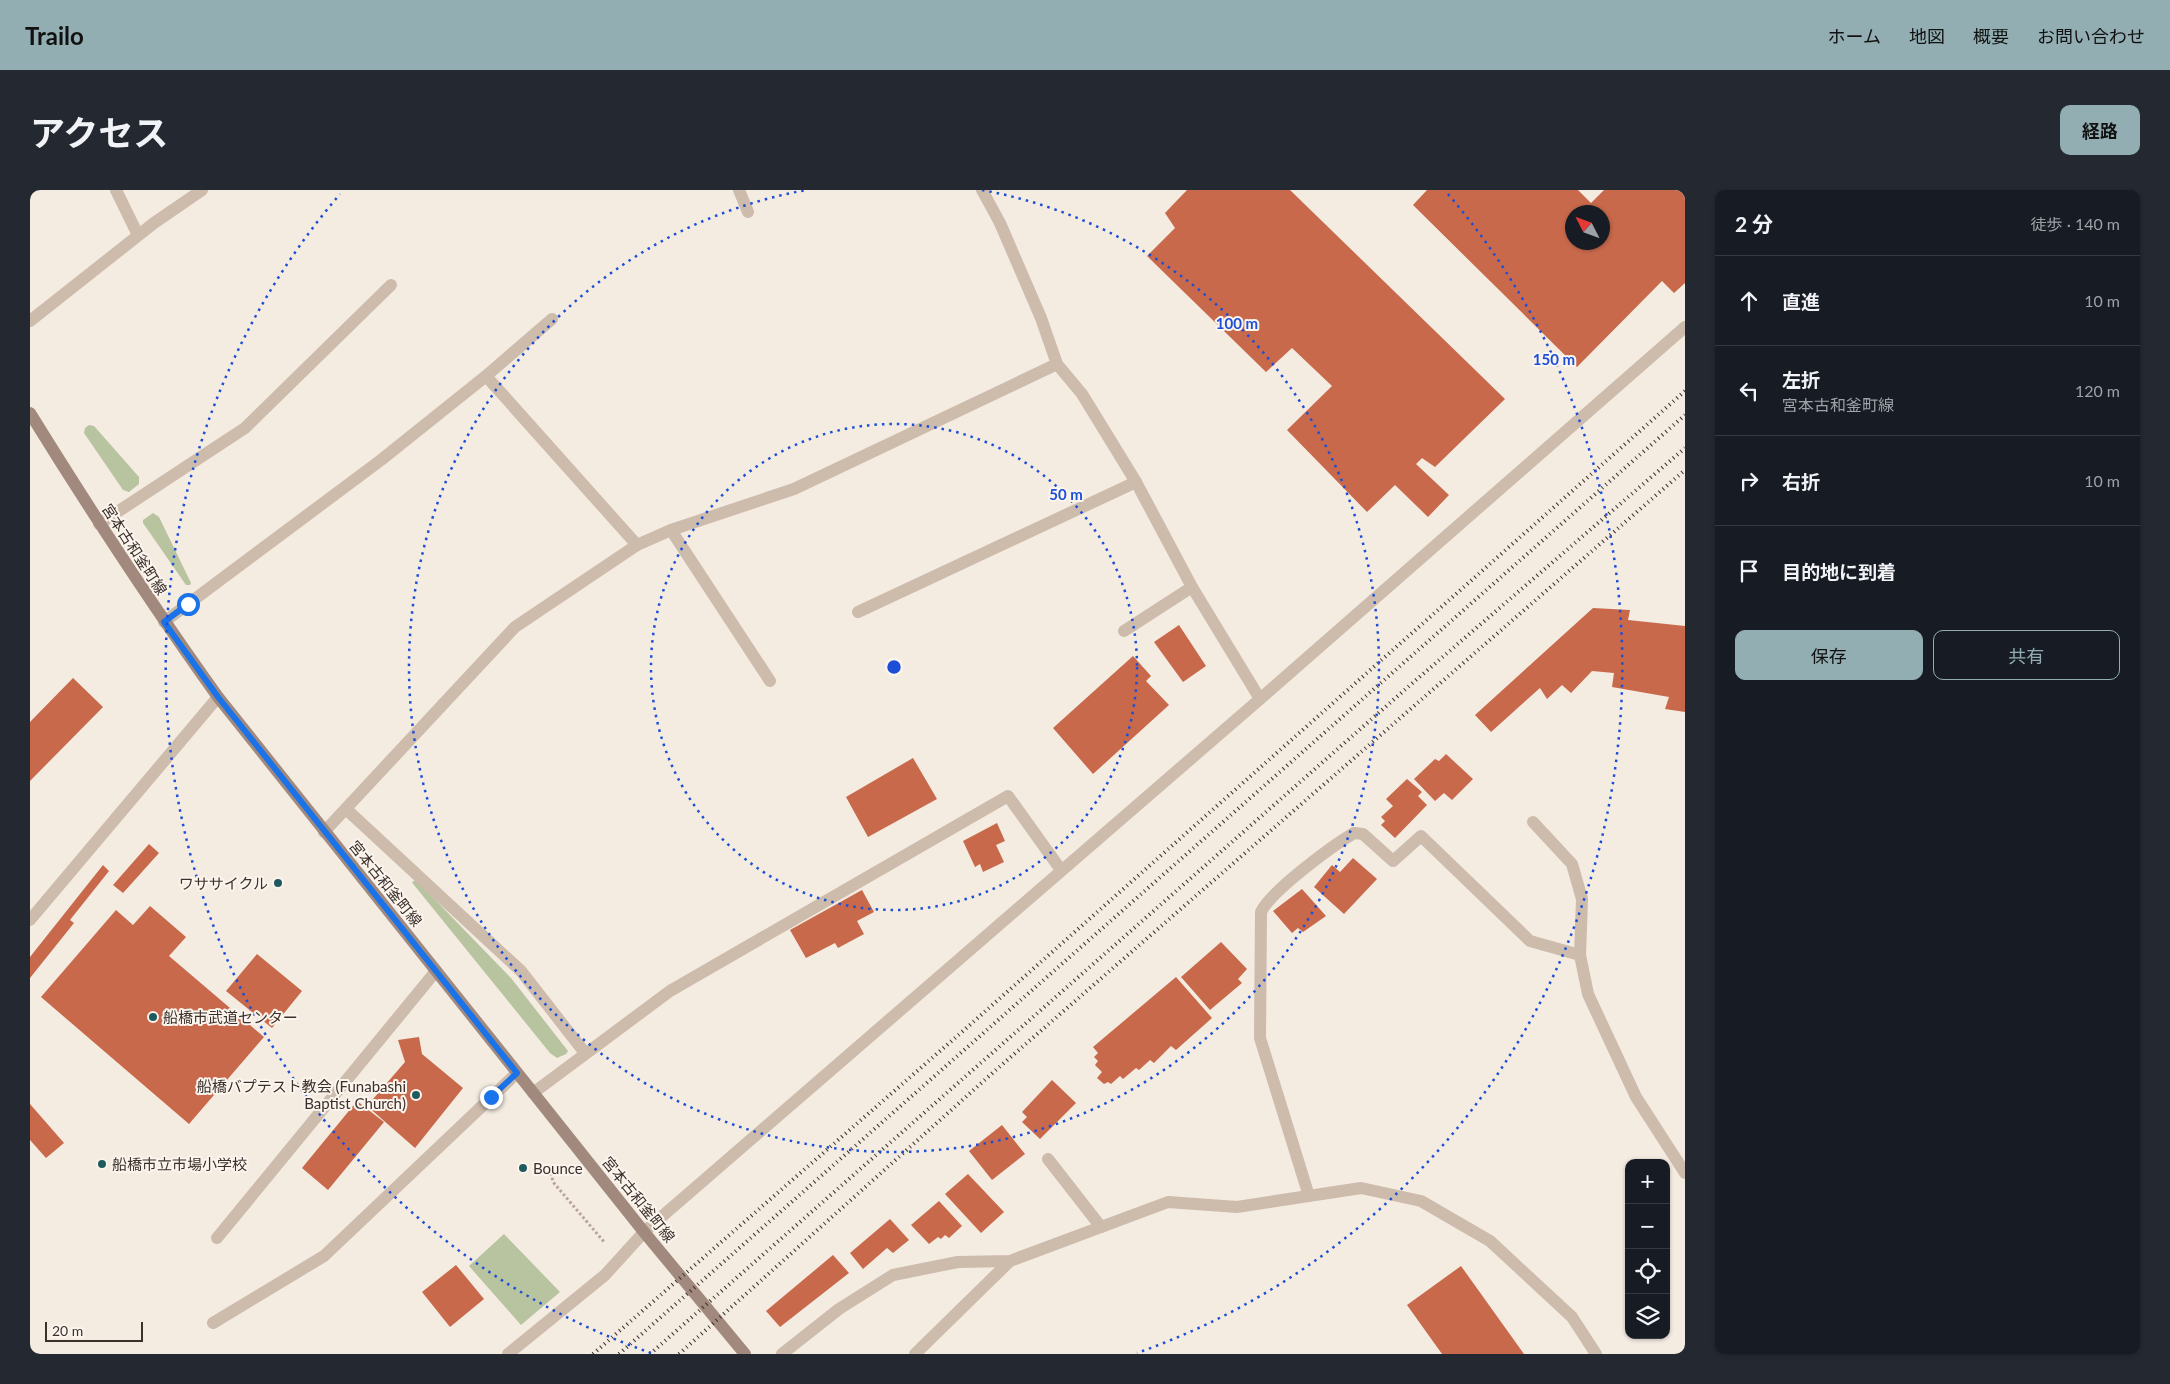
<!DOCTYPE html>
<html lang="ja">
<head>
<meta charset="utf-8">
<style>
  :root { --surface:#171b24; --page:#242831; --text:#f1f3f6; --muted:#9ea1a6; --line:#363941; --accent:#92aeb2 }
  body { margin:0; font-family:Lato,"Noto Sans JP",sans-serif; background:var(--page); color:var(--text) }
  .controls { position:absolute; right:15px; bottom:15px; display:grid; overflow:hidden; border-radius:10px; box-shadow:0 1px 4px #0004 }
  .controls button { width:45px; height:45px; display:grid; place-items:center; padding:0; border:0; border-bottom:1px solid var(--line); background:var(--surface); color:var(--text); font:25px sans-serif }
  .compass { position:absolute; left:1535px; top:15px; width:45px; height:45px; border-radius:50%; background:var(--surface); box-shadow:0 1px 4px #0004; rotate:312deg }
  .scale { position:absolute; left:15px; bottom:12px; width:98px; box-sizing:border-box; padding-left:5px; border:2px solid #3b302b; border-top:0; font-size:14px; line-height:18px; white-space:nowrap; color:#3b302b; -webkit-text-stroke:4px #fbf5ee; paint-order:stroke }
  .stop { position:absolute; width:15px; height:15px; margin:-11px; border:4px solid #1a73e8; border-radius:50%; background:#fff }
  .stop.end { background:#1a73e8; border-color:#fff; box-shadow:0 1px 5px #0008 }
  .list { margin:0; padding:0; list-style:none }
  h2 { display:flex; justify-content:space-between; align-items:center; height:65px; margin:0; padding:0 20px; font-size:21px }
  h2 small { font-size:16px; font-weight:400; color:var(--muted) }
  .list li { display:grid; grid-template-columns:32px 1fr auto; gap:15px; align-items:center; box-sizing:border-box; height:90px; padding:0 20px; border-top:1px solid var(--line) }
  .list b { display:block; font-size:19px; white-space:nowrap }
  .list p { margin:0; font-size:16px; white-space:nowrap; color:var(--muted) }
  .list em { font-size:16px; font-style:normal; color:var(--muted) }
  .actions { display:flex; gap:10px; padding:15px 20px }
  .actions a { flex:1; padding:11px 0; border:1px solid var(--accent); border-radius:10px; text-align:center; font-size:18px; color:var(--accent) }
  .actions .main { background:var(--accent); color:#111 }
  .icon { flex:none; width:28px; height:28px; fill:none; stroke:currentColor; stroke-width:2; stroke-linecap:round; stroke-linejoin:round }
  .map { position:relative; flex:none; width:1655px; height:1164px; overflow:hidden; border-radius:10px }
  header { display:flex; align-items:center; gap:30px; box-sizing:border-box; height:70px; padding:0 25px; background:var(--accent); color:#111 }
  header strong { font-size:24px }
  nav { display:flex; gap:28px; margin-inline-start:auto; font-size:18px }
  .intro { display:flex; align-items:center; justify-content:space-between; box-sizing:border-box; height:120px; padding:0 30px }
  h1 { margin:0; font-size:35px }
  .button { padding:12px 22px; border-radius:10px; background:var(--accent); color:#111; font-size:18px; font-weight:700 }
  main { display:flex; gap:30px; padding:0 30px }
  aside { flex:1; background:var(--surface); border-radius:10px; box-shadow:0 1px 4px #0004 }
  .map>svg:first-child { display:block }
  .green { fill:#b8c4a0 }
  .building { fill:#c8694b; fill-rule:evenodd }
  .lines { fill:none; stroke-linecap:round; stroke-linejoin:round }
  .path { stroke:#b9a596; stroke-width:3; stroke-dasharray:2.5 2.5; stroke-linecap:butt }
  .lane { stroke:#cdbbac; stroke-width:12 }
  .street { stroke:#cdbbac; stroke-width:12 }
  .secondary { stroke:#a18a7d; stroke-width:12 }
  .rail { stroke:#3b302b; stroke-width:4; stroke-dasharray:1 4; stroke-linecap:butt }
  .route { stroke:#1a73e8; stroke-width:6 }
  .ring { fill:none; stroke:#1d4ed8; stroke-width:2.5; stroke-dasharray:2.5 5 }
  .poi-dot { fill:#1f5a5e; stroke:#fbf5ee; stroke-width:2 }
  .labels { text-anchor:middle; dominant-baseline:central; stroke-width:4; stroke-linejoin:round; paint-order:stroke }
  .street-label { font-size:15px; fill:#3b302b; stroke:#fbf5ee }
  .poi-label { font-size:15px; fill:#3b302b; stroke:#fbf5ee; text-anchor:start }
  .centre { fill:#1d4ed8; stroke:#fbf5ee; stroke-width:2.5 }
  .ring-label { font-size:15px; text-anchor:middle; font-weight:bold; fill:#1d4ed8; stroke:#fbf5ee; stroke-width:4; stroke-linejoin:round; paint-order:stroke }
</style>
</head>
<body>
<header>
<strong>Trailo</strong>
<nav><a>ホーム</a><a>地図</a><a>概要</a><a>お問い合わせ</a></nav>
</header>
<div class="intro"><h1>アクセス</h1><a class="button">経路</a></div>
<main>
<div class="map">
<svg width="1655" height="1164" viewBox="0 0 1655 1164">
  <rect width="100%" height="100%" fill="#f4ebe1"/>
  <path class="green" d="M59 235 64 236 109 287V294L99 302 93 300 54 243 55 238Z
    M123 323 129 327 161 393 160 395H156L113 333V330Z
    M386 690 481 788 538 861 536 864 527 868 520 863 384 695 382 692Z
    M474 1044 530 1102 491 1135 439 1076Z"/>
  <path class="building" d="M1157 0H1260L1475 209 1405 277 1392 268 1386 274 1419 305 1398 327 1365 295 1337 322 1257 240 1302 196 1262 158 1236 182 1117 66 1145 38 1135 23Z
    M1397 0H1548L1561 13 1574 0H1655V93L1644 103 1632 91 1547 177 1383 15ZM1542 22H1572V52H1542Z
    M1563 418 1600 420 1598 430 1655 436V522L1635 519 1639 507 1582 497 1584 483 1562 481 1541 503 1532 495 1517 509 1510 498 1461 542 1445 525Z
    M1149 435 1176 476 1153 492 1124 452Z
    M1103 466 1121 486 1116 491 1139 515 1063 584 1023 538Z
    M43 488 73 517 0 591V532Z
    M1416 564 1443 589 1422 610 1414 603 1405 611 1384 589 1405 569 1409 571Z
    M883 568 907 609 838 647 816 607Z
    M1377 589 1392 602 1388 606 1397 615 1365 648 1351 635 1355 631 1351 627 1363 616 1356 609Z
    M967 633 975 651 966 655 974 672 953 682 950 674 945 677 933 651Z
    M119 654 129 663 93 703 83 695Z
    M1323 668 1347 689 1314 724 1284 697 1302 675 1310 682Z
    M73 675 79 681 40 730 44 733 0 788V767Z
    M1272 699 1296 726 1273 742 1268 738 1262 743 1243 721Z
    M832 700 844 722 827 731 834 744 808 758 805 753 776 768 760 740Z
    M120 716 156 747 139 766 234 847 159 934 11 807 86 720 103 735Z
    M1191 752 1217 779 1208 789 1212 793 1180 820 1151 787Z
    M227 764 272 801 242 838 196 801Z
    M1146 787 1182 828 1146 860 1141 856 1124 873 1120 870 1109 880 1106 878 1093 889 1090 886 1081 894 1078 892 1074 894 1067 888 1072 882 1065 875 1068 871 1064 867 1068 863 1063 857Z
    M389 847 392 864 433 898 385 958 337 916 375 872 368 850Z
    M1022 890 1046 913 1010 949 992 932 997 927 992 922Z
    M327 911 354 932 298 1000 272 978Z
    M0 914 34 953 16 968 0 950Z
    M972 935 995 964 962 990 939 961Z
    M938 984 974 1022 951 1043 915 1004Z
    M909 1011 932 1036 919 1048 915 1045 911 1049 908 1047 899 1054 881 1035Z
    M860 1029 879 1050 863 1063 857 1058 833 1079 820 1063Z
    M803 1065 819 1083 750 1137 736 1121Z
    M426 1075 454 1109 420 1137 392 1102Z
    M1431 1076 1494 1164H1412L1377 1115Z"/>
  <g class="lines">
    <path class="path" d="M520 978 523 992 575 1053"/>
    <path class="lane" d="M86 0 108 45
      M456 186 607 355
      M69 334 215 238 361 95
      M641 340 740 491
      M828 422 1106 292
      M134 432 351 270 456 186 522 129
      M1094 441 1162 397
      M1503 632 1542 674 1552 709 1550 765 1558 804 1606 907 1655 983
      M1018 969 1071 1037
      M1279 1006 1230 848 1231 722C1241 701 1302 656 1324 643L1333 644 1363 671 1391 646 1500 751 1550 765
      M187 1048 406 781
      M183 1133 294 1066 487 883
      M478 1164 575 1085 614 1042
      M885 1164 980 1071"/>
    <path class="street" d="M709 0 718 22
      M952 0 970 33 1011 128 1027 174 1052 204 1106 292 1162 397 1230 509
      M0 131 124 33 172 0
      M316 619 491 781 555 863
      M294 642 485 437 607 355 641 340 764 299 1027 174
      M0 730 188 507
      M503 903 640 801 978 606 1031 680
      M614 1042 1230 509 1655 137
      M752 1164 809 1119 863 1085 928 1072 980 1071 1138 1012 1207 1017 1331 998 1391 1011 1460 1051 1542 1127 1566 1164"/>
    <path class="secondary" d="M0 223C60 320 122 415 188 507L614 1042 715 1164"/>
    <path class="rail" d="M563 1164 933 841 1655 201
      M589 1164 1655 225
      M620 1164 1386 490 1655 258
      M649 1164 967 879 1655 280"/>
  </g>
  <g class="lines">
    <path class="route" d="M158 414 134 432 188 507 487 883 461 907"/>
  </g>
  <g class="ring">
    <circle cx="864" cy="477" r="243"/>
    <path d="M952 0A485 485 0 1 1 776 0"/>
    <path d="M621 1163A728 728 0 0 1 310 4M1418 4A728 728 0 0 1 1107 1163"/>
  </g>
  <g class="poi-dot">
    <circle cx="248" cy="693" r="5"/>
    <circle cx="123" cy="827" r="5"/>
    <circle cx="386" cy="905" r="5"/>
    <circle cx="72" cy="974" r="5"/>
    <circle cx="493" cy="978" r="5"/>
  </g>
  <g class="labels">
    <g class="street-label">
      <text transform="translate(105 359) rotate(57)">宮本古和釜町線</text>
      <text transform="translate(356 693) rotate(51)">宮本古和釜町線</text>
      <text transform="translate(609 1009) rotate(51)">宮本古和釜町線</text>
    </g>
    <g class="poi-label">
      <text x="238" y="693" text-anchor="end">ワササイクル</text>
      <text x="133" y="827">船橋市武道センター</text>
      <text x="376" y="896" text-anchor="end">船橋バプテスト教会 (Funabashi<tspan x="376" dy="17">Baptist Church)</tspan></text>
      <text x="82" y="974">船橋市立市場小学校</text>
      <text x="503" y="978">Bounce</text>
    </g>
  </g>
  <circle cx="864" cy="477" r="8" class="centre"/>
  <g class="ring-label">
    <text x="1207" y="139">100 m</text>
    <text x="1524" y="175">150 m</text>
    <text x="1036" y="310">50 m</text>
  </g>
</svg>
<div class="controls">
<button>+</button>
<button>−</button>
<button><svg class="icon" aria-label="locate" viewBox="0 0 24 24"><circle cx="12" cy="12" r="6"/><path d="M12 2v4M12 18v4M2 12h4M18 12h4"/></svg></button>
<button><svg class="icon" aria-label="layers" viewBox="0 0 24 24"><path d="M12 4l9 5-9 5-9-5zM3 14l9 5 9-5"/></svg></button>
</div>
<svg class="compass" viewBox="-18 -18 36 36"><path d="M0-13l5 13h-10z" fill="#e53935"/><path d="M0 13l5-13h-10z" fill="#9ea1a6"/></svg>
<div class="scale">20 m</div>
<div class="stop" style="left:158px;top:414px"></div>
<div class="stop end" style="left:461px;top:907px"></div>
</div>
<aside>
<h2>2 分<small>徒歩 · 140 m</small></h2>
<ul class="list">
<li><svg class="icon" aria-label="ahead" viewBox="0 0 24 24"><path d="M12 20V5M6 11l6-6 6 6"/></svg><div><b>直進</b></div><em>10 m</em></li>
<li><svg class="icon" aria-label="left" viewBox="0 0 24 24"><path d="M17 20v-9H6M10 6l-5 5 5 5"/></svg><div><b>左折</b><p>宮本古和釜町線</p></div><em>120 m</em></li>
<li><svg class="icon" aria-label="right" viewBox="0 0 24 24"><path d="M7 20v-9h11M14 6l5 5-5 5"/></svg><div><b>右折</b></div><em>10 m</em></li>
<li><svg class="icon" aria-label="arrive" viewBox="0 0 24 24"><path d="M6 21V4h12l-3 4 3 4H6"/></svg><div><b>目的地に到着</b></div></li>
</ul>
<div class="actions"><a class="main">保存</a><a>共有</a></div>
</aside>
</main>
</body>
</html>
